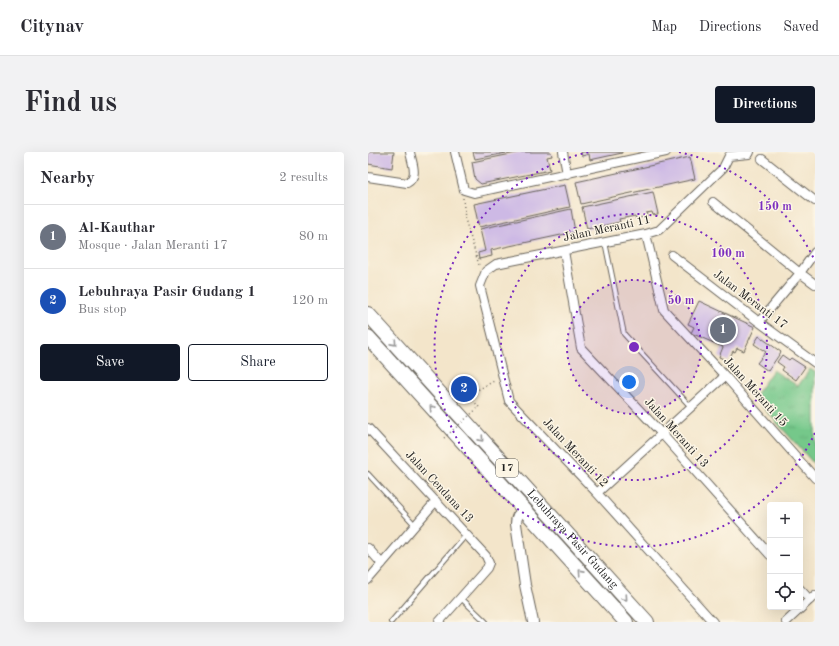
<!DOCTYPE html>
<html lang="en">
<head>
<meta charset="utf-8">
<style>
  :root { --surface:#fff; --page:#f2f2f3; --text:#2b2b33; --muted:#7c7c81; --line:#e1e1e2; --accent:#111827 }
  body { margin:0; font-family:"Old Standard TT",serif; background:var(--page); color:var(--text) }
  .controls { position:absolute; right:12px; bottom:12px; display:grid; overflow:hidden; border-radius:4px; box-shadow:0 4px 16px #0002 }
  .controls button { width:36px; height:36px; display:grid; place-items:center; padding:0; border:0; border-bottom:1px solid var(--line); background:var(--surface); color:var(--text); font:20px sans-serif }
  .you { position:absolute; left:261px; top:230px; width:14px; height:14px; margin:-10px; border:3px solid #fff; border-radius:50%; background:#1a73e8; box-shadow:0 0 0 6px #1a73e833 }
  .badge { display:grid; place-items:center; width:26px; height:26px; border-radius:50%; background:var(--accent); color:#fff; font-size:13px; font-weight:700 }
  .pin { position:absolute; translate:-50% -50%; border:2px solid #fff; box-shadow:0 1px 4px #0006 }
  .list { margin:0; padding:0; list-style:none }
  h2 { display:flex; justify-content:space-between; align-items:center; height:52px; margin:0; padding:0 16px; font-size:17px }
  h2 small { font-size:13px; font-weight:400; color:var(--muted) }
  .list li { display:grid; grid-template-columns:26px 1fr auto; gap:12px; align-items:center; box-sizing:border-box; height:64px; padding:0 16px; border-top:1px solid var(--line) }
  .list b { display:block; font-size:15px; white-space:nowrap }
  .list p { margin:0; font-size:13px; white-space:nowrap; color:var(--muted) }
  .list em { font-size:13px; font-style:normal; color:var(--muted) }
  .actions { display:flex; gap:8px; padding:12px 16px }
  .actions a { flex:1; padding:9px 0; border:1px solid var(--accent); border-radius:4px; text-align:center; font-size:14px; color:var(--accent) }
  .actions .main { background:var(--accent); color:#fff }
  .icon { flex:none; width:22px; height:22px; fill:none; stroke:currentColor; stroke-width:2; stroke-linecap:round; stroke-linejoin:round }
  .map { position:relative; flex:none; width:447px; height:470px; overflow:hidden; border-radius:4px }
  header { display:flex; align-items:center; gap:24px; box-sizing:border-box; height:56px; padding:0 20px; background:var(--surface); border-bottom:1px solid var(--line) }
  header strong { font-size:19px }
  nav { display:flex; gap:22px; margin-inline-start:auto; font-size:14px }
  .intro { display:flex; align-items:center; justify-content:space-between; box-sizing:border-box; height:96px; padding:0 24px }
  h1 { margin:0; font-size:28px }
  .button { padding:10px 18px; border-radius:4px; background:var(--accent); color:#fff; font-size:14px; font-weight:700 }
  main { display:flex; gap:24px; padding:0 24px }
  aside { flex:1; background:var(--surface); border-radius:4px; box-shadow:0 4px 16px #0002 }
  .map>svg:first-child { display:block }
  .park { fill:url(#park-tufts); stroke:#487253 }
  .building { fill:#cdb9e5 }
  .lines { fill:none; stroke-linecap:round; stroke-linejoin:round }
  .service-casing { stroke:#676259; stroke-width:6 }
  .minor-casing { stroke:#676259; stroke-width:10 }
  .tertiary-casing { stroke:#676259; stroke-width:12 }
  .trunk-casing { stroke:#676259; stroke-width:16 }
  .path { stroke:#676259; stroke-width:1.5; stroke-dasharray:1 3; stroke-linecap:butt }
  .service { stroke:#fff; stroke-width:4 }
  .minor { stroke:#fff; stroke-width:8 }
  .tertiary { stroke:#fff; stroke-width:10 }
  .trunk { stroke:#fff; stroke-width:14 }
  .path-bridge { stroke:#676259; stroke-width:1.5; stroke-dasharray:1 3; stroke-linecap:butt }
  .oneway { stroke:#999 }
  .ring { fill:none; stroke:#7b2cbf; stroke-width:2; stroke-dasharray:2 4 }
  .labels { text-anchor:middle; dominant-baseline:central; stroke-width:3; stroke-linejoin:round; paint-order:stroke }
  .shield { fill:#fcf5e5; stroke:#5f5d58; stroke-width:1 }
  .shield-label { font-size:11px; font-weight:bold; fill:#1c1c1c }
  .street-label { font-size:12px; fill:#1c1c1c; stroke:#fcf5e5 }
  .centre { fill:#7b2cbf; stroke:#fcf5e5; stroke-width:2 }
  .ring-label { font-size:12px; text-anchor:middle; font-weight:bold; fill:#7b2cbf; stroke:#fcf5e5; stroke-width:3; stroke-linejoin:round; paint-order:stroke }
</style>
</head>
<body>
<header>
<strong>Citynav</strong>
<nav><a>Map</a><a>Directions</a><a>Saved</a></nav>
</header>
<div class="intro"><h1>Find us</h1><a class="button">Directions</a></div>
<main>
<aside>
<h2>Nearby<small>2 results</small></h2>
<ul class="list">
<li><span class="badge" style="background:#6b7280">1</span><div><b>Al-Kauthar</b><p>Mosque · Jalan Meranti 17</p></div><em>80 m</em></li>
<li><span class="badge" style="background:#1a4fb4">2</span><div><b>Lebuhraya Pasir Gudang 1</b><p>Bus stop</p></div><em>120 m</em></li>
</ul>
<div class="actions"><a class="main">Save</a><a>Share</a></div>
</aside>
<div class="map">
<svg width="447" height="470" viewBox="0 0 447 470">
  <defs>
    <pattern id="park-tufts" width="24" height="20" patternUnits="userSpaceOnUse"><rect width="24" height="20" fill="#75c88a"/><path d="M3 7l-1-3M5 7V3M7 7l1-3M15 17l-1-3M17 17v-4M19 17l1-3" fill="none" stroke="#65ab76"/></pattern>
  </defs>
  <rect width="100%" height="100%" fill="#fcf5e5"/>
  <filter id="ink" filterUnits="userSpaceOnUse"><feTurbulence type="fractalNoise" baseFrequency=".025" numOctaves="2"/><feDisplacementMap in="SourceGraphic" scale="8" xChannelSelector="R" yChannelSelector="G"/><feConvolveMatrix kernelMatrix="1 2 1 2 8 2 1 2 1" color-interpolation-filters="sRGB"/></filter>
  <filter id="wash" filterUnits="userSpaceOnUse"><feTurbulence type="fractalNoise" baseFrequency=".012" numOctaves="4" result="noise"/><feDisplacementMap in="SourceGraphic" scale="16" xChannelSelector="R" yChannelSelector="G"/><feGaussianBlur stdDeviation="0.9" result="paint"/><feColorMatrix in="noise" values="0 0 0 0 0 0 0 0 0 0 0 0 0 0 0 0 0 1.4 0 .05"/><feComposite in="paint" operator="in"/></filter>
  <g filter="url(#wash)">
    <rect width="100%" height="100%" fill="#f3e5ca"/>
    <path class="park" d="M442 217 447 220V313L386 245 405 218 430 234Z"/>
    <g id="blocks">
      <path class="building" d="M0 0H26L24 16 0 12Z
        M105 0H138V1L107 7Z
        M153 0H183L184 4 179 5 182 18 113 32 107 27 104 10Z
        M213 0H254V1L222 8 221 2 214 4Z
        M322 5 327 27 213 52 208 30Z
        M197 33 202 55 111 75 106 52Z
        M285 40 290 62 285 63 284 60 278 61 279 64 268 67 267 64 251 67 252 70 219 77 214 55Z
        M203 57 207 80 123 98 124 104 111 107 110 101 117 99 112 77Z
        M331 149 387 175 376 199 369 196 367 200 365 199 360 209 351 205 355 195 323 181 326 175 320 172Z
        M391 184 413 200 400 219 389 211 398 200 386 192Z
        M414 203 421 208 423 206 437 215 428 228 414 218 416 215 409 210Z"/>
    </g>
  </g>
  <g filter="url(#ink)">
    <use href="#blocks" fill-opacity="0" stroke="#676259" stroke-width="1"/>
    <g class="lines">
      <g class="service-casing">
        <path id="service" d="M237 90 256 182 323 255
          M0 322 47 373
          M93 446 118 470
          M23 470 98 383"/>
      </g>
      <g class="minor-casing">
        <path id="minor" d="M87 0 96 38 106 41 298 0
          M195 0 199 22
          M361 4 381 2 382 0
          M394 7 447 49
          M0 25 39 31C51 24 44 12 42 0
          M345 50 432 121 447 132
          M278 82 296 158 357 224 447 326
          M196 99 213 196 294 282 402 403
          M304 103 391 170 447 211
          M391 170 432 121 447 100
          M0 276 118 404 121 411 119 416 71 470
          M229 341 357 224
          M0 396 14 412
          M0 428 68 349
          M432 437 442 448
          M345 470 229 341 141 249 112 134 118 119 128 112 278 82 291 78 355 16 361 4
          M418 470 447 443"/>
      </g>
      <g class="tertiary-casing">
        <path id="tertiary" d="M156 358C150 362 148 365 148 372L157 433 165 470"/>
      </g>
      <g class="trunk-casing">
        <g id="trunk">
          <path id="s1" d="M0 162 279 470"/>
          <path d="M0 185 258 470"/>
        </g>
      </g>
      <path class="path" d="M95 46 97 67 111 113
        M111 255 100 243 128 228"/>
      <use href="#service" class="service"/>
      <use href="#minor" class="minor"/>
      <use href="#tertiary" class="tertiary"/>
      <use href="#trunk" class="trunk"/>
      <path class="path-bridge" d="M76 286 111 255"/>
    </g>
    <defs><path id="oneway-chevron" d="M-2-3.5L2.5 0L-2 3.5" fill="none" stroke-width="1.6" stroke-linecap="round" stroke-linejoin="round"/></defs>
    <g class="oneway">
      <use href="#oneway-chevron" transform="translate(26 191) rotate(48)"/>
      <use href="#oneway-chevron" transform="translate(64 256) rotate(-132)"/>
      <use href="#oneway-chevron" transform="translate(113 287) rotate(48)"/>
      <use href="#oneway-chevron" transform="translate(213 420) rotate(-132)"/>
      <use href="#oneway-chevron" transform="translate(257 446) rotate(48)"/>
    </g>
  </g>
  <circle cx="266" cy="195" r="67" fill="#7b2cbf" fill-opacity=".12"/>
  <g class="ring">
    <circle cx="266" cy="195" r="67"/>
    <circle cx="266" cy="195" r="133"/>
    <path d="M447 281A200 200 0 1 1 221 0M311 0A200 200 0 0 1 447 109"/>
  </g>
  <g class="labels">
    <rect class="shield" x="128" y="307" width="22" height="18" rx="3"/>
    <g class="shield-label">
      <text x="139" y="316">17</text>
    </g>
    <g class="street-label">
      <text transform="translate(239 77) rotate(-12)">Jalan Meranti 11</text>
      <text transform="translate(382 148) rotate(37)">Jalan Meranti 17</text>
      <text transform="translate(387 240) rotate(48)">Jalan Meranti 15</text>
      <text transform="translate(308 281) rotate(48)">Jalan Meranti 13</text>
      <text transform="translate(207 301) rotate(47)">Jalan Meranti 12</text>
      <text transform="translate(71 335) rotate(47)">Jalan Cendana 13</text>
      <text stroke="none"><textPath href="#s1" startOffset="304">Lebuhraya Pasir Gudang</textPath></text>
    </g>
  </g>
  <circle cx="266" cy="195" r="6" class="centre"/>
  <g class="ring-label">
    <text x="407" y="58">150 m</text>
    <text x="360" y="105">100 m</text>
    <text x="313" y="152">50 m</text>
  </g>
</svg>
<div class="controls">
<button>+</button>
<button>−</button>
<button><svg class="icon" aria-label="locate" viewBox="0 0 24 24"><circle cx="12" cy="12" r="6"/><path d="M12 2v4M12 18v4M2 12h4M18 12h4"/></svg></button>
</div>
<div class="you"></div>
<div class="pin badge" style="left:355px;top:178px;background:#6b7280">1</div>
<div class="pin badge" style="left:96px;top:237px;background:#1a4fb4">2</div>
</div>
</main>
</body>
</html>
